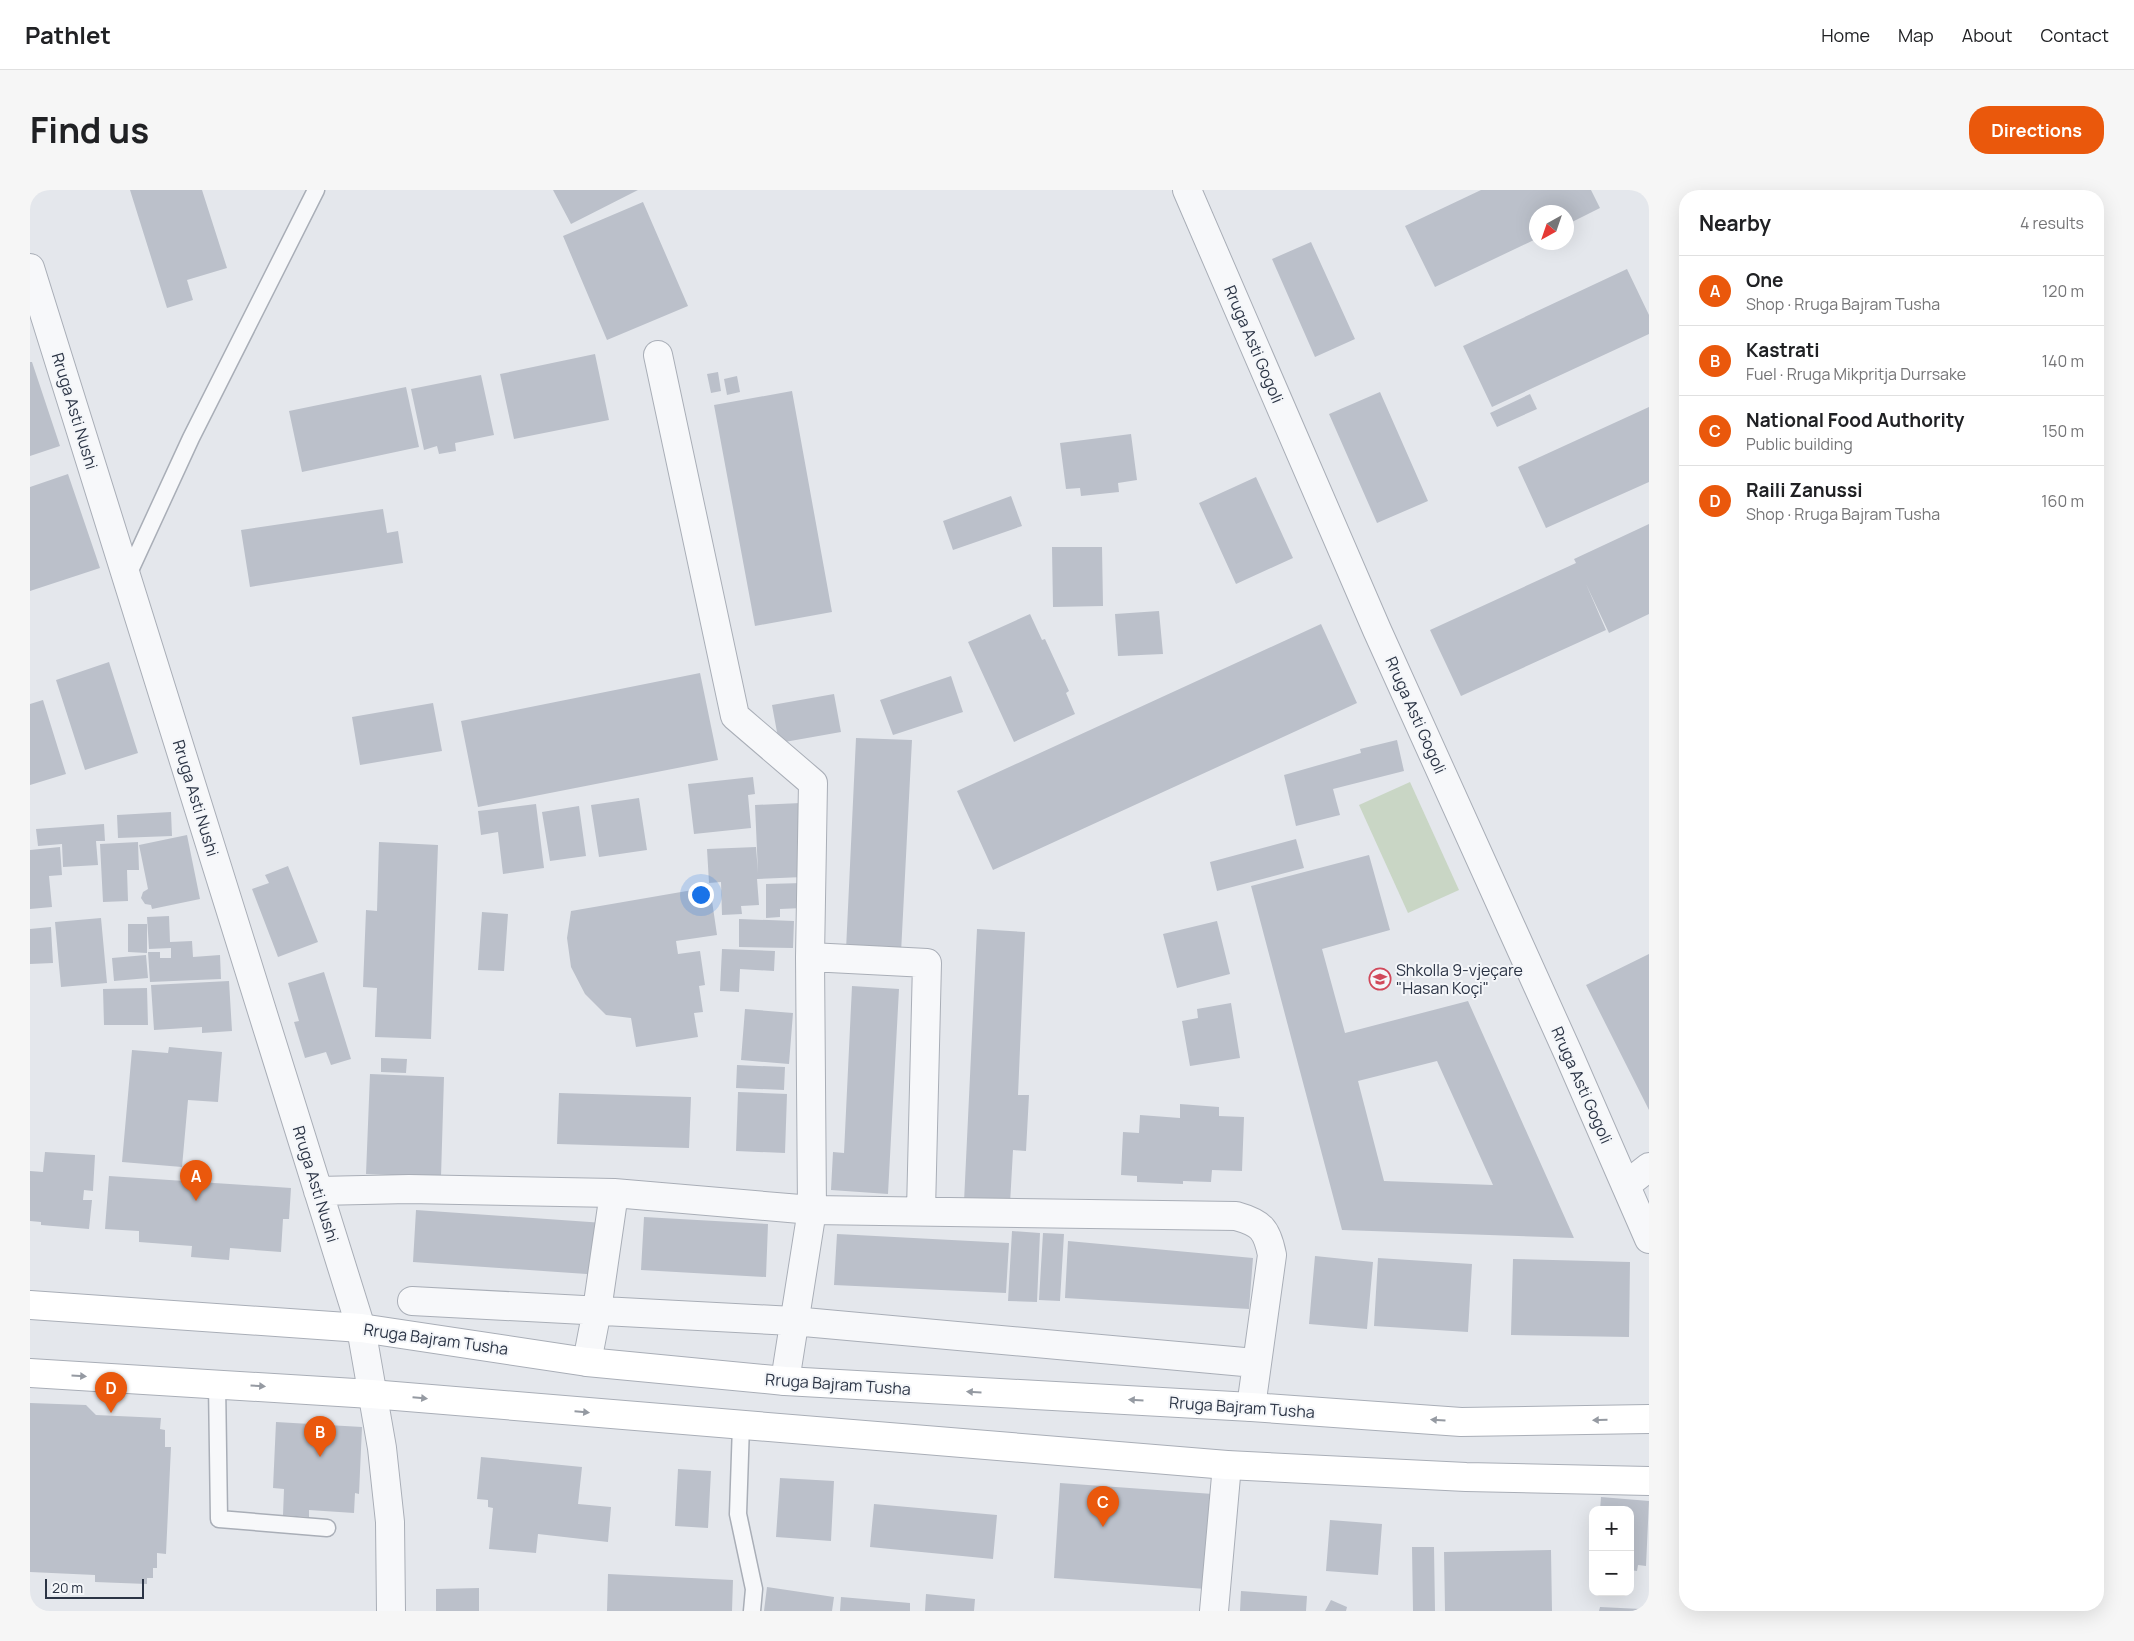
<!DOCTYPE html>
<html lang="en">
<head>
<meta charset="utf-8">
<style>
  :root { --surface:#fff; --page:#f6f6f6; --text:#202124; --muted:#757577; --line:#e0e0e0; --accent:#ea580c }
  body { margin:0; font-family:Manrope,sans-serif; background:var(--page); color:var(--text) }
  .controls { position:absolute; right:15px; bottom:15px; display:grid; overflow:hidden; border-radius:10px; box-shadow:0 5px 20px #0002 }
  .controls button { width:45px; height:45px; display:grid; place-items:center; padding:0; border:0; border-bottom:1px solid var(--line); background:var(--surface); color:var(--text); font:25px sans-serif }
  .compass { position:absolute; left:1499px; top:15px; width:45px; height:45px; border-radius:50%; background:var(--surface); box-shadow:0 5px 20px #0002; rotate:220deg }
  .scale { position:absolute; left:15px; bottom:12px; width:99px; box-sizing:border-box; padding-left:5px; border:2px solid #2b3445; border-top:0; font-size:14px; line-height:18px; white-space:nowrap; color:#2b3445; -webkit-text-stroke:4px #f4f6f9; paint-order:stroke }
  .you { position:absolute; left:670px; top:704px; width:18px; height:18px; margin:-12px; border:4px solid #fff; border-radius:50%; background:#1a73e8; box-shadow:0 0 0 8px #1a73e833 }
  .badge { display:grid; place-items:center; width:32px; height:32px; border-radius:50%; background:var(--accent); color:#fff; font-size:16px; font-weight:700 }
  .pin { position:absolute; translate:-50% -41px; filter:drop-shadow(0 1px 2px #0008) }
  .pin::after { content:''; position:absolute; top:26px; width:18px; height:15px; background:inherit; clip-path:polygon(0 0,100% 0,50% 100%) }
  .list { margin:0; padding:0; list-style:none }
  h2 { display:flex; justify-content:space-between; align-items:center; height:65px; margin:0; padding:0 20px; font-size:21px }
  h2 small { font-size:16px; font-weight:400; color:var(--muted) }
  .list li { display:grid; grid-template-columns:32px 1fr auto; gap:15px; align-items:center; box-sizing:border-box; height:70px; padding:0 20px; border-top:1px solid var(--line) }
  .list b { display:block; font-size:19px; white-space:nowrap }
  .list p { margin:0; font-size:16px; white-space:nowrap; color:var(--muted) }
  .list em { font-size:16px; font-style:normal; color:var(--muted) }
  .map { position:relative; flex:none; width:1619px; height:1421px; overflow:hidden; border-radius:20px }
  header { display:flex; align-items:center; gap:30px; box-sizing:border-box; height:70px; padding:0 25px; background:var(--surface); border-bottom:1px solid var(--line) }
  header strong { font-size:24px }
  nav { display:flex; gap:28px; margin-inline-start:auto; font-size:18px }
  .intro { display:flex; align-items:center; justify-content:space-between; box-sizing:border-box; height:120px; padding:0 30px }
  h1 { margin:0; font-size:35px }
  .button { padding:12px 22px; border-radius:20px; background:var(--accent); color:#fff; font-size:18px; font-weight:700 }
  main { display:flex; gap:30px; padding:0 30px }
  aside { flex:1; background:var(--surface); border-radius:20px; box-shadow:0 5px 20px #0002 }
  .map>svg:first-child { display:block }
  .green { fill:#c9d6c5 }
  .building { fill:#bbc0ca; fill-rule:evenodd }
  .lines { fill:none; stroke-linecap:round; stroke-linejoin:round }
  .service-casing { stroke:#a9aeb7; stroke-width:19 }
  .minor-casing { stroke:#a9aeb7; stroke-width:30 }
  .tertiary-casing { stroke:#a9aeb7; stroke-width:30 }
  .secondary-casing { stroke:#a9aeb7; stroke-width:30 }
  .service { stroke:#f7f8fa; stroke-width:16 }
  .minor { stroke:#f7f8fa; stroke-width:28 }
  .tertiary { stroke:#f7f8fa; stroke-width:28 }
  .secondary { stroke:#fff; stroke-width:28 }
  .oneway { fill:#959aa2 }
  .labels { text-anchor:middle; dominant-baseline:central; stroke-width:4; stroke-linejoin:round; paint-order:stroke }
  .street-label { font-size:16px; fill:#2b3445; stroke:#f4f6f9 }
  .poi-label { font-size:16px; fill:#2b3445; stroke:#f4f6f9; text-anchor:start }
</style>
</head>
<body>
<header>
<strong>Pathlet</strong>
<nav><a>Home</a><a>Map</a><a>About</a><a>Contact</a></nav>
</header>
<div class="intro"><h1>Find us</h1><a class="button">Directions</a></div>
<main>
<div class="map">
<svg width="1619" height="1421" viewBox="0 0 1619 1421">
  <rect width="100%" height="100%" fill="#e4e7ec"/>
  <path class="green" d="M1380 592 1429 700 1378 723 1329 615Z"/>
  <path class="building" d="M100 0H172L197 78 157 90 163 110 137 118Z
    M523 0H608L541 34Z
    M1451 0H1561L1570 18 1536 35V22H1506V49L1405 97 1375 36Z
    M613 12 658 116 577 150 533 46Z
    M1281 52 1325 149 1285 167 1242 69Z
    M1597 79 1619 125V144L1462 217 1433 156Z
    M565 164 579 230 484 249 470 184Z
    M0 172H2L30 256 0 266Z
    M688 182 691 201 681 203 677 184Z
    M451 185 464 245 425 253 426 261 409 264 407 256 394 260 381 199Z
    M707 186 710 202 697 205 694 189Z
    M376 197 389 257 272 282 259 221Z
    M762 201 802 422 725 436 684 215Z
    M1350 202 1398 311 1347 333 1299 224Z
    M1500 204 1507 219 1467 237 1460 223Z
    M1619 217V292L1516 338 1488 277Z
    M1101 244 1107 290 1088 293 1089 302 1051 306 1050 298 1036 299 1030 253Z
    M38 284 70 378 0 401V297Z
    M1226 287 1263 368 1206 394 1169 313Z
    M981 306 992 336 923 360 913 331Z
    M353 319 357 343 368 341 373 373 220 397 211 340Z
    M1619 334V424L1579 443 1556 394 1576 440 1431 506 1400 440 1546 373 1544 369Z
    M1022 357H1072L1073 416 1023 417Z
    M1129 421 1133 464 1088 466 1085 424Z
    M1000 424 1012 450 1015 449 1039 501 1036 503 1045 524 984 552 938 452Z
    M1291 434 1327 513 963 680 927 601Z
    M79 472 108 563 55 580 26 490Z
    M670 483 688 570 448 617 431 531Z
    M921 486 933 522 863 545 850 510Z
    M804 504 811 542 749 553 742 515Z
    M13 510 36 584 0 595V514Z
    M403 513 412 561 330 575 322 527Z
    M826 548 882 550 871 763 816 760Z
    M1367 550 1374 581 1303 599 1310 625 1266 636 1254 585 1331 563 1330 559Z
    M723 587 725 604 718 605 721 638 664 644 658 594Z
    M609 608 617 660 569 667 561 615Z
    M771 613 773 687 727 689 729 715 711 716 712 724 692 725 691 692 679 693 677 659 726 657 728 683 725 615Z
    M506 614 514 678 473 684 468 642 451 645 448 621Z
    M549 616 556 666 520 671 512 622Z
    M141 622 142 646 88 648 87 625Z
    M74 634 75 651H66L68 675 33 677 32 654 8 656 6 639Z
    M157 645 170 709 122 719 121 715 115 714 111 708 113 702 118 699 109 655Z
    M1266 649 1274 678 1187 701 1180 672Z
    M108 652 109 680H97L98 711 73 712 70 654Z
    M349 652 408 655 401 849 345 847 347 798 333 797 336 720 347 721Z
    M30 657 32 685 19 686 22 717 0 719V660Z
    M1339 665 1360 740 1292 759 1315 843 1438 811 1544 1048 1312 1040 1221 696ZM1407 871 1463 995 1354 991 1328 891Z
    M258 676 288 752 248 767 222 699 239 693 235 685Z
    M773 693V718L750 719V727L736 728V694Z
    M680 697 687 745 646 751 648 764 670 761 675 795 669 796 673 822 664 823 668 847 606 857 601 828 576 825 555 804 541 777 537 748 541 721Z
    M452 722 478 724 474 781 448 780Z
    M139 726 140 752 162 751 163 767 190 765 191 789 120 792 118 762H130V768H141V758L119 759 117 727Z
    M71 728 77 793 31 797 25 732Z
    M709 729 764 731 763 758 709 757Z
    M1187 731 1200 784 1147 798 1133 744Z
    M98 734H117V763L98 762Z
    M21 737 23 773 0 774V739Z
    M947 739 995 742 988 905H999L996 961 983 960 980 1014 934 1012Z
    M692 759 745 761 744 781 710 779 709 802 690 801Z
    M1619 764V920L1556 795Z
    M116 765 118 788 84 791 82 768Z
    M294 782 321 869 301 875 296 862 275 868 264 832 269 831 258 793Z
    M199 791 202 841 172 843V837L124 840 121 795Z
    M822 796 869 799 858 1004 801 1000 803 962 814 963Z
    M117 798 118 835H74L73 799Z
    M1201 813 1210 868 1160 876 1152 831 1168 828 1167 819Z
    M715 819 763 823 759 874 711 870Z
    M139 857 192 862 188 912 158 910 152 977 92 972 102 860 138 863Z
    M351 868 377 869 376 883 351 882Z
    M707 875 755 877 754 900 706 898Z
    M340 884 414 887 411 987 336 984Z
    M708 902 757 904 755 963 706 961Z
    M529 903 661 907 659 958 527 954Z
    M1150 914 1189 917V926L1214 927 1212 981 1182 980 1181 992 1153 991V994L1107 992V986L1091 985 1093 942 1109 943 1110 925 1150 928Z
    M15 962 65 965 63 1001 54 1000 53 1010H62L59 1039 11 1035V1032L0 1031V981L13 982Z
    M79 986 261 998 259 1029H253L251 1062 200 1058 199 1070 161 1067 162 1056 109 1052V1041L75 1039Z
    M386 1020 574 1033 571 1085 383 1072Z
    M614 1027 738 1034 736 1087 611 1080Z
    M982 1041 1010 1043 1007 1112 978 1111Z
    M1013 1043 1034 1044 1030 1111 1009 1110Z
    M807 1044 979 1053 976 1103 804 1095Z
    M1038 1051 1223 1068 1219 1119 1035 1108Z
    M1285 1066 1343 1072 1337 1139 1279 1134Z
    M1348 1068 1442 1074 1438 1142 1344 1136Z
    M1483 1069 1600 1072 1599 1147 1481 1145Z
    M0 1213 56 1215 66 1225 131 1228 130 1239 135 1240V1257H141L136 1364 127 1363V1378H123V1388H117V1394L65 1392V1385L0 1382Z
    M246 1232 332 1237 329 1304 325 1303 324 1323 279 1320V1327L253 1325 254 1299 243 1298Z
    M451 1267 552 1277 548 1314 581 1317 578 1352 508 1344 506 1363 459 1359 463 1318 458 1317V1310L447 1309Z
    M648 1279 681 1281 678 1338 645 1336Z
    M750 1288 804 1291 801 1351 746 1347Z
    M1030 1293 1183 1304 1176 1399 1024 1388Z
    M1571 1307 1619 1311 1616 1376 1608 1375 1607 1381 1600 1380V1320H1570Z
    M844 1314 967 1325 963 1369 840 1357Z
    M1300 1330 1352 1334 1348 1385 1296 1381Z
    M1382 1357H1404L1405 1421H1383Z
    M1521 1360 1522 1421H1415L1414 1362Z
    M578 1384 703 1390 702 1421H577Z
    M737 1397 804 1407 802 1421H734Z
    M449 1398V1421H406V1399Z
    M1211 1401 1277 1406 1276 1421H1210Z
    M896 1404 945 1409 944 1421H895Z
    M811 1407 880 1413V1421H810Z
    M1301 1410 1317 1417 1316 1421H1295Z
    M1570 1417 1611 1419V1421H1569Z"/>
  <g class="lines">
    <g class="service-casing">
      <path id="service" d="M97 387 161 248 286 0
        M187 1193 189 1329 297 1338
        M711 1235 708 1324 724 1399 722 1421"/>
    </g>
    <g class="minor-casing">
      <path id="minor" d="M0 78 331 1138 352 1258 360 1332 361 1421
        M628 165 705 526 783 593 780 767 782 1020 755 1191
        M780 767 897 773 891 1021
        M1596 995 1619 977
        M288 1001 379 999 584 1003 782 1020 1206 1026C1231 1033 1237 1039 1242 1065L1221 1217
        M382 1111 763 1131 1225 1173
        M557 1172 567 1120 584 1003
        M1184 1421 1197 1275"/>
    </g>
    <g class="tertiary-casing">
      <path id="tertiary" d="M1157 0 1347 440 1538 863 1619 1049"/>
    </g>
    <g class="secondary-casing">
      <path id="secondary" d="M0 1115 331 1138 557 1172 755 1191 1221 1217 1431 1232 1619 1229
        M0 1183 341 1204 1197 1275 1436 1287 1619 1291"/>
    </g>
    <use href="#service" class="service"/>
    <use href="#minor" class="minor"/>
    <use href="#tertiary" class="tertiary"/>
    <use href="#secondary" class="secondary"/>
  </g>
  <defs><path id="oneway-solid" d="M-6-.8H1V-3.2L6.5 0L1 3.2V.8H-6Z" transform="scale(1.25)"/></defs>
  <g class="oneway">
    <use href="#oneway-solid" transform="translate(49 1186) rotate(3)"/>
    <use href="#oneway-solid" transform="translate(228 1196) rotate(4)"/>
    <use href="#oneway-solid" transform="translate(944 1202) rotate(-177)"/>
    <use href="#oneway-solid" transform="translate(390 1208) rotate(5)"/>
    <use href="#oneway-solid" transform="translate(1106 1210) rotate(-177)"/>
    <use href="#oneway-solid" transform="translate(552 1222) rotate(5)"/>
    <use href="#oneway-solid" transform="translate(1408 1230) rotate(-176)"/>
    <use href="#oneway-solid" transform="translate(1570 1230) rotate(179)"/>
  </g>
  <defs>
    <g id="school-ring" transform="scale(1.125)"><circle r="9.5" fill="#f4f6f9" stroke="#d1495b" stroke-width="1.5"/><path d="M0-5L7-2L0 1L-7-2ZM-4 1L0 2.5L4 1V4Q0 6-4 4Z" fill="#d1495b"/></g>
  </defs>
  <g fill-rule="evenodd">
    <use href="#school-ring" x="1350" y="789"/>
  </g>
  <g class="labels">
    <g class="street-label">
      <text transform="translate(1224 154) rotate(67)">Rruga Asti Gogoli</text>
      <text transform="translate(45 221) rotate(73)">Rruga Asti Nushi</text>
      <text transform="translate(1386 525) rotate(66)">Rruga Asti Gogoli</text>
      <text transform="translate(166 608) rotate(73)">Rruga Asti Nushi</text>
      <text transform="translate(1552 895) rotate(66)">Rruga Asti Gogoli</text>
      <text transform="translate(286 994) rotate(73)">Rruga Asti Nushi</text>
      <text transform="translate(406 1149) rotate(8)">Rruga Bajram Tusha</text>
      <text transform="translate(808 1194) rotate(4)">Rruga Bajram Tusha</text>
      <text transform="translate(1212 1217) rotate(4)">Rruga Bajram Tusha</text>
    </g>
    <g class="poi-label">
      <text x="1366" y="780">Shkolla 9-vjeçare<tspan x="1366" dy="18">"Hasan Koçi"</tspan></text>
    </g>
  </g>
</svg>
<div class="controls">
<button>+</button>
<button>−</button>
</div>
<svg class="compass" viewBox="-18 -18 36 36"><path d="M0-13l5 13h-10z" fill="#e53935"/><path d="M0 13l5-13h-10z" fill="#757577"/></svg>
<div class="scale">20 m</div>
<div class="you"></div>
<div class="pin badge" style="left:166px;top:1011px">A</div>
<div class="pin badge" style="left:290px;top:1267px">B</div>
<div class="pin badge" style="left:1073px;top:1337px">C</div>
<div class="pin badge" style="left:81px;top:1223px">D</div>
</div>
<aside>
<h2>Nearby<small>4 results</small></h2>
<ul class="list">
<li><span class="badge">A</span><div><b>One</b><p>Shop · Rruga Bajram Tusha</p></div><em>120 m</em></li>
<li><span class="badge">B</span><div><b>Kastrati</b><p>Fuel · Rruga Mikpritja Durrsake</p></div><em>140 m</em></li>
<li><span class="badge">C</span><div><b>National Food Authority</b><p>Public building</p></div><em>150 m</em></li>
<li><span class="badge">D</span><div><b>Raili Zanussi</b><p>Shop · Rruga Bajram Tusha</p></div><em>160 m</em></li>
</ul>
</aside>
</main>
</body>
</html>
